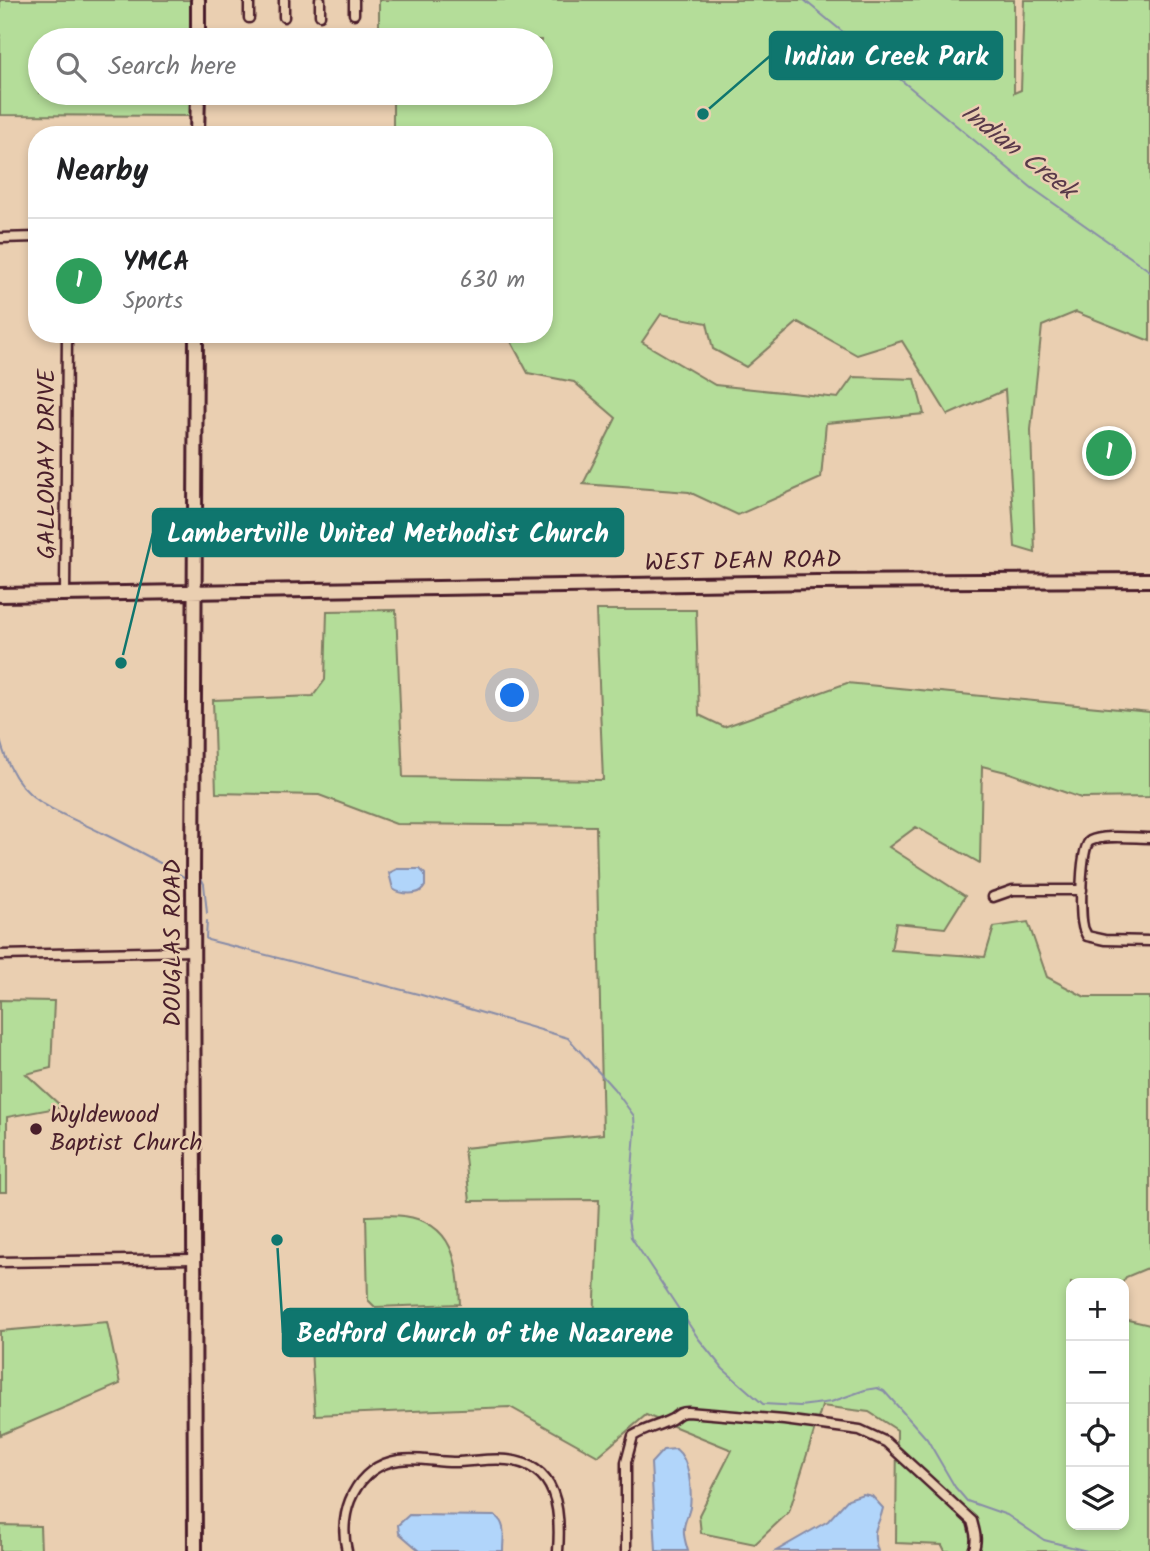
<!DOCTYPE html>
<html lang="en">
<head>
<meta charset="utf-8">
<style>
  :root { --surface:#fff; --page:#f6f6f6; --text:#202124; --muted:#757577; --line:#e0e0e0; --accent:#4a1f2b }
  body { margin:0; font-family:Kalam,sans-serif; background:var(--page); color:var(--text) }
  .controls { position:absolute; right:21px; bottom:21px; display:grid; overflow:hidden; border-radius:14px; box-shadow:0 4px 10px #0003 }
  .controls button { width:63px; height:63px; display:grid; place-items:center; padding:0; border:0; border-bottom:2px solid var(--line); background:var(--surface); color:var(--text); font:35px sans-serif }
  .you { position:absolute; left:513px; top:696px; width:24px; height:24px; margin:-18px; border:5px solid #fff; border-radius:50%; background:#1a73e8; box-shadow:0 0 0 10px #1a73e833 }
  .badge { display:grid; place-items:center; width:46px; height:46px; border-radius:50%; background:var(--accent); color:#fff; font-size:23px; font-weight:700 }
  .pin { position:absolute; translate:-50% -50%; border:4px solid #fff; box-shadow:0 2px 7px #0006 }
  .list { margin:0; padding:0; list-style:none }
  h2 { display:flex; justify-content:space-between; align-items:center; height:91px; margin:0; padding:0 28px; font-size:30px }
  h2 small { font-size:23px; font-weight:400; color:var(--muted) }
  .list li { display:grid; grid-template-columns:46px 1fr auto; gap:21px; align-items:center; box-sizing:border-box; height:126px; padding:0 28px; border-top:2px solid var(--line) }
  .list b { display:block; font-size:26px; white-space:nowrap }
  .list p { margin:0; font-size:23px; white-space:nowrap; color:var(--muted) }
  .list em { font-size:23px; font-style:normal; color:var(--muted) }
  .icon { flex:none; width:38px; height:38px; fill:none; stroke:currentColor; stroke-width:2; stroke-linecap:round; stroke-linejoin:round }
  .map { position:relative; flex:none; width:1150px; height:1551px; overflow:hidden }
  .search { position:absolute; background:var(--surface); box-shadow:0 4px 10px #0003; left:28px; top:28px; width:525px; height:77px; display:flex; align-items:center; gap:18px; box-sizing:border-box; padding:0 24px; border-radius:38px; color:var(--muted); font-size:26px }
  .panel { position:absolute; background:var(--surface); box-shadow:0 4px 10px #0003; left:28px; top:126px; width:525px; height:217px; border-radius:28px }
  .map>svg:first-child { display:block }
  .green { fill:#b4dd99; stroke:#7f7e62; stroke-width:2 }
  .water { fill:#b1d5fa; stroke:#888ca7; stroke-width:2 }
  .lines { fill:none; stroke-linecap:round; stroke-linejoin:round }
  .stream { stroke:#888ca7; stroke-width:2 }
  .street-casing { stroke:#4a1f2b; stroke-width:13 }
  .secondary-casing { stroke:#4a1f2b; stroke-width:18 }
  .street { stroke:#eacfb1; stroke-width:8 }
  .secondary { stroke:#eacfb1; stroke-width:12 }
  .poi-dot { fill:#4a1f2b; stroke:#eacfb1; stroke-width:2.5 }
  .labels { text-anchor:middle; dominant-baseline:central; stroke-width:5; stroke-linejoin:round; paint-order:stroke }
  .street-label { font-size:24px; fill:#4a1f2b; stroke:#eacfb1 }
  .poi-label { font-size:24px; fill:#4a1f2b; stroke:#eacfb1; text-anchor:start }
  .water-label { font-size:26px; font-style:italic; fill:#593a4a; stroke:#eacfb1 }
  .leader { fill:none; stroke:#0f766e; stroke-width:2.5 }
  .callout-dot { fill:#0f766e; stroke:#eacfb1; stroke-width:2.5 }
  .callout { fill:#0f766e; stroke:#0f766e; stroke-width:2.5 }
  .callout-label { font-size:26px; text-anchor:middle; font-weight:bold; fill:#fff }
</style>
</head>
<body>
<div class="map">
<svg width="1150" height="1551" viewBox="0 0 1150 1551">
  <rect width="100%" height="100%" fill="#eacfb1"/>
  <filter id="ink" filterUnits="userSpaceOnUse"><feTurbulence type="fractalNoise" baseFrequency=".0143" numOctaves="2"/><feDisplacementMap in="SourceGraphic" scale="14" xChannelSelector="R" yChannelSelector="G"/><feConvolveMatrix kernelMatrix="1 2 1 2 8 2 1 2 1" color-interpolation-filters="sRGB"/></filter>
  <g filter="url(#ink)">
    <path class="green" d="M0 0H194V40H40V93H194L193 116 0 115Z
      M379 0H1014V93L1021 90 1024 0H1150V341L1076 312 1042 326 1031 430 1035 553 1015 547 1005 390 948 415 902 341 857 355 798 322 746 367 713 349 707 323 661 314 642 342 715 385 838 398 853 377 915 379 924 414 826 423 821 478 738 515 689 492 583 484 616 418 574 382 528 373 507 334H544V135H393V93H541V40H388L379 26Z
      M396 610 403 777 603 780 596 610H696L699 715 724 727 847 683 1150 712V797L1081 798 1010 773 982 766 980 863 916 827 889 847 965 896 945 928 896 923 891 950 985 957 994 927 1028 922 1047 977 1085 997H1150V1267L1126 1277 1122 1283H1071V1525H1124V1319L1150 1325V1551H945L942 1545 896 1543 897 1430 869 1412 822 1406 789 1512 755 1544 701 1533 699 1515 732 1450 646 1415 598 1456 510 1407 315 1415 311 1347 594 1323 599 1200 470 1201 464 1148 603 1134 596 826 396 824 319 795 216 793 213 700 313 696 325 680 327 611Z
      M0 1000 54 1001 51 1068 26 1074 62 1107 7 1117V1192H0Z
      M366 1216C378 1216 392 1214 404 1216 454 1223 458 1263 460 1304L375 1307 368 1300Z
      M107 1322 120 1384 0 1435V1331Z
      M0 1525 40 1526 41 1551H0Z"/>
    <path class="water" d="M397 869H420L425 874C425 876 425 885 425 886 420 897 400 894 393 889L389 873Z
      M676 1449C690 1460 692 1490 690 1507 689 1514 684 1521 684 1529 683 1536 686 1544 688 1551H656L651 1463 663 1450Z
      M863 1494 872 1496 883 1508C879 1528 870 1527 878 1551H776L828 1521 848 1499Z
      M409 1515 495 1516C507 1524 503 1537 503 1551H420L399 1533 398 1525Z"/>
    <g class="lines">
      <path class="stream" d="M804 0 1032 188 1150 271
        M0 740C17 803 50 807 102 833 131 847 160 862 187 879
        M202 880 204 884 207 913
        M207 921 206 938 208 940 418 994 568 1038 614 1089 634 1116 635 1132 628 1220 631 1237 698 1338 723 1369 763 1404 800 1406 831 1402 865 1390 877 1388 884 1391 927 1439 955 1487 967 1501 1007 1515 1044 1540 1087 1551"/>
      <g class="street-casing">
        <path id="street" d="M284 0V17
          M320 0V15
          M354 0V14
          M249 18V0
          M0 238 37 237
          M65 594 67 334
          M1150 838C1135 838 1103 834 1090 841 1080 846 1080 914 1083 926 1083 929 1086 933 1087 936L1105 940 1150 941
          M993 897 1013 890H1082
          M0 955 194 951
          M0 1262 193 1259
          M347 1551C337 1513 356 1466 399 1460 417 1457 435 1462 453 1462 471 1462 489 1458 507 1460 558 1465 561 1511 558 1551
          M626 1551V1462L633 1436C646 1428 659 1426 672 1419 678 1415 679 1412 688 1412L784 1420 860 1430 886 1442 972 1521C975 1532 978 1541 973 1551"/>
      </g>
      <g class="secondary-casing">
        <path id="secondary" d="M198 40V0
          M197 135 198 93
          M0 595 817 582 1150 580
          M195 1551 193 877 196 334"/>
      </g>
      <use href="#street" class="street"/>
      <use href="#secondary" class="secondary"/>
    </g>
  </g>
  <circle class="poi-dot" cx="36" cy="1129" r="7"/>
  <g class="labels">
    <g class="street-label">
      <text transform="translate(47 464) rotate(-90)">GALLOWAY DRIVE</text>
      <text transform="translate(743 562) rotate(-1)">WEST DEAN ROAD</text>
      <text transform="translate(173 943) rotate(-90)">DOUGLAS ROAD</text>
    </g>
    <g class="poi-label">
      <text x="50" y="1115">Wyldewood<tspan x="50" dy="28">Baptist Church</tspan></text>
    </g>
    <g class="water-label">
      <text transform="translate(1018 152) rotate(38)">Indian Creek</text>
    </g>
  </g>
  <path class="leader" d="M703 114L770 56M121 663L153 533M277 1240L283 1333"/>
  <g class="callout-dot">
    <circle cx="703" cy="114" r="7"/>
    <circle cx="121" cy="663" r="7"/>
    <circle cx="277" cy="1240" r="7"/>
  </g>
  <g class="callout">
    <rect x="770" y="32" width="232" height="47" rx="7"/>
    <rect x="153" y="509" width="470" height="47" rx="7"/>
    <rect x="283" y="1309" width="404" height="47" rx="7"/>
  </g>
  <g class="callout-label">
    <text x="886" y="65">Indian Creek Park</text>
    <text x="388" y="542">Lambertville United Methodist Church</text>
    <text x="485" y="1342">Bedford Church of the Nazarene</text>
  </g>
</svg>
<div class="controls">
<button>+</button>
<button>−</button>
<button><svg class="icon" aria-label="locate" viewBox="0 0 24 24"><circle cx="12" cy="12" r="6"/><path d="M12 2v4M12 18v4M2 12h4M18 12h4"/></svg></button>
<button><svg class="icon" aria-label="layers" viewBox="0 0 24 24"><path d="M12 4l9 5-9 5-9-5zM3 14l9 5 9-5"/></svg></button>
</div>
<div class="you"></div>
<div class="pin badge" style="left:1109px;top:453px;background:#2e9e5b">1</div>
<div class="search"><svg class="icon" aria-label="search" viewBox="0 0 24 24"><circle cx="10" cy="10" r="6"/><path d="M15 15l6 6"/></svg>Search here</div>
<section class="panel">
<h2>Nearby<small></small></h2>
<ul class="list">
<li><span class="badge" style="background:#2e9e5b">1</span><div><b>YMCA</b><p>Sports</p></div><em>630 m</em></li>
</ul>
</section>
</div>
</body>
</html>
